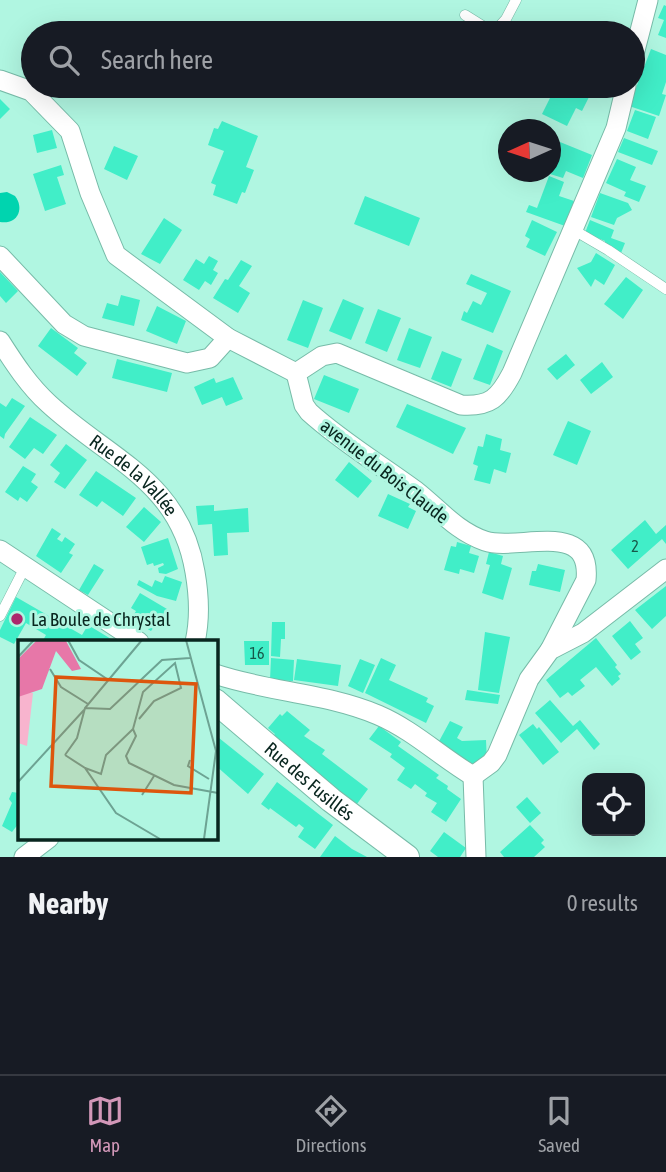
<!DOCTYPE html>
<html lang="en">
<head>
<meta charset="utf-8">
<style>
  :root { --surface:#171b24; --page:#242831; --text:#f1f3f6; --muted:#9ea1a6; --line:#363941; --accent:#d297b8 }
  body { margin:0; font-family:"Asap Condensed",sans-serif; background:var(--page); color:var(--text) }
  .controls { position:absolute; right:21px; bottom:21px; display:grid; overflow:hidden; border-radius:14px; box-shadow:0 7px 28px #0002 }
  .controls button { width:63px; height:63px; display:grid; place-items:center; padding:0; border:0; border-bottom:2px solid var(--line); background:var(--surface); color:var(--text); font:35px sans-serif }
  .compass { position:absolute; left:498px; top:119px; width:63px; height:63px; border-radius:50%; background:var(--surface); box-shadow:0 7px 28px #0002; rotate:267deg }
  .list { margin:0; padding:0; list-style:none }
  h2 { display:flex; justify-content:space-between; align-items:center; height:91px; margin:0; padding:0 28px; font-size:30px }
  h2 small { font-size:23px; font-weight:400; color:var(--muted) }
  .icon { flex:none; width:38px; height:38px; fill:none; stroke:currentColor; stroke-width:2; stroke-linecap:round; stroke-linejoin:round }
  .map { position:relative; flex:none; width:666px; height:857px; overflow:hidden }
  .search { position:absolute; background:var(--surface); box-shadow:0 7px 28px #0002; left:21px; right:21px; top:21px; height:77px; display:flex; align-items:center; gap:18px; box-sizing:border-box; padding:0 24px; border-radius:38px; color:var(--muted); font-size:26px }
  .sheet { height:217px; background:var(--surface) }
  nav { display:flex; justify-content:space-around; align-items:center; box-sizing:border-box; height:98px; border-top:2px solid var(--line); background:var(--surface); font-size:19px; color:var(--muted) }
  nav a { display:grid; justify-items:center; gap:4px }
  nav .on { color:var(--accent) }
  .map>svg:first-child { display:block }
  .water { fill:#00d4af }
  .building { fill:#41eec8 }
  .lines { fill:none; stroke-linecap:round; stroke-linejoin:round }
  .service-casing { stroke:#77bba8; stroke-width:11 }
  .minor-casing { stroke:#77bba8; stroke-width:21 }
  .tertiary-casing { stroke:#77bba8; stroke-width:26 }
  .service { stroke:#fff; stroke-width:10 }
  .minor { stroke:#fff; stroke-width:19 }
  .tertiary { stroke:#fff; stroke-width:24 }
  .poi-dot { fill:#ac266c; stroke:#b0f6e1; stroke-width:2.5 }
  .labels { text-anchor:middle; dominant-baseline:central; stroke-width:6; stroke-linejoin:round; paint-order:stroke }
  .number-label { font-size:16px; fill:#175849 }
  .street-label { font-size:19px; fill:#09261f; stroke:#b0f6e1 }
  .poi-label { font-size:19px; fill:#09261f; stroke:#b0f6e1; text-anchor:start }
  .inset-road { fill:none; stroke:#6da393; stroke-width:2 }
  .view { fill:#dd560d; fill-opacity:0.15; stroke:#dd560d; stroke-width:3.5 }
  .inset-edge { fill:none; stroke:#09261f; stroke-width:3.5 }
</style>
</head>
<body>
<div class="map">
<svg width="666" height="857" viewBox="0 0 666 857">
  <rect width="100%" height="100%" fill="#b0f6e1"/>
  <path class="water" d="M7 192 15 196C25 209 17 225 0 222V193Z"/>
  <path class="building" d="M664 5 666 6V38L658 35 664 20 658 18Z
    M651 49 666 55V82L662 94 666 95 659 116 629 106Z
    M556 86H566L589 97 582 111 576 108 567 126 542 114Z
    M0 99 10 109 0 119Z
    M635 110 656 117 648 139 627 131Z
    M222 121 258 136 246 167 254 170 245 193 242 192 237 204 213 195 216 185 211 183 224 151 208 145 214 128 218 129Z
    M52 130 57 148 37 153 33 135Z
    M624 138 658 151 652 165 618 152Z
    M560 142 592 155 583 178 566 171 563 178 550 174V164L556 166 558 161 554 159Z
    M114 146 138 156 127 180 104 169Z
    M617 159 636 167 630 180 646 186 639 202 624 196 626 192 606 183Z
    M61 165 64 175 57 177 66 204 45 211 33 174Z
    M549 176 564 182 559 196 574 201 565 226 526 212 529 205 537 208Z
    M600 193 628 203 632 210 617 218 614 225 591 217Z
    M365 196 420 218 409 246 354 224Z
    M164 218 182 230 160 264 141 254Z
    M532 220 557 232 545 256 526 247 530 239 525 236Z
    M590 220 614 230 611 238 625 243 621 253 605 244V241L585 233Z
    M596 253 615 265 604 285 595 279 591 287 577 268 591 262Z
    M209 256 218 261 213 270 218 273 211 285 205 281 199 290 183 280 196 259 204 264Z
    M241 260 252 266 239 286 250 293 238 313 213 298 225 279 228 280Z
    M0 272 18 291 6 303 0 296Z
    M471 274 511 291 493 333 461 320 464 311 467 313 473 301 481 305 487 293 466 284Z
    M626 277 643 290 623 319 604 304Z
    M121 295 140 300 134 326 102 318 107 303 118 306Z
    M343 299 364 308 351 340 329 331Z
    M303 300 323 308 308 348 287 340Z
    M157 306 186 321 177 344 146 331Z
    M378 309 401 318 387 352 365 343Z
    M51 328 78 348 74 353 87 363 77 376 38 346Z
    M409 328 432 337 420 368 397 360Z
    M487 344 503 351 490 385 473 379Z
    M442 351 462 359 451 387 431 379Z
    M566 354 575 365 557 380 547 369Z
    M117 359 172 373 167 392 112 378Z
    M602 362 613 377 591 394 580 380Z
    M324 375 359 389 349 413 314 399Z
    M233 377 243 399 226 406 222 397 202 405 194 387 214 378 216 383Z
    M12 398 25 406 5 434 4 439 0 436V403L6 407Z
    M407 404 466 428 453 454 396 427Z
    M30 417 57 435 43 454 34 448 25 459 9 447Z
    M568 421 591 431 577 465 553 455Z
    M486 434 502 439 500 450 511 453 506 473 494 469 490 484 474 480 478 466 473 464 478 446 483 447Z
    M66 444 87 460 65 489 54 482 60 473 50 465Z
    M349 462 372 481 358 498 335 480Z
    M23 466 36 474 31 482 38 487 27 502 20 497 18 501 5 492Z
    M96 471 136 498 123 516 102 501 97 507 79 495Z
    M388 494 410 504 408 507 416 511 408 529 378 516Z
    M214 505V511L248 508 249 532 227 533 228 555 214 556 212 524 198 525 196 506Z
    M144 507 161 522 144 542 126 527Z
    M645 520 656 534 666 525V544L662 539 628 569 611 550Z
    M52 528 61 534 57 539 62 542 65 537 75 544 69 553 73 555 61 573 36 556Z
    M168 538 178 569 166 574 159 573 158 568 164 565 163 563 154 566 153 563 147 565 141 547Z
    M457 542 471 546 469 553 479 556 474 573 460 569 459 574 444 570 451 546 456 547Z
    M489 552 503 556 501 564 512 568 503 600 482 593 490 565 486 564Z
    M94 564 104 570 88 595 79 590Z
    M538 564 565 570 560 592 529 585 532 571H536Z
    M165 576 182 582 176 601 157 596 137 585 139 580 152 587 155 580 162 583Z
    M666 586V616L652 629 635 610Z
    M140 593 167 609 151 631 131 619 136 611 131 608Z
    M16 597 82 635 88 625 116 642H100L95 639 93 642H42L46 635 26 623 14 644 0 637V630Z
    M630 621 643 638 635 644 641 652 631 660 612 636Z
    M272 622H285V639H281L280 657 271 656Z
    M485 632 510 637 499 693 478 690Z
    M596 638 617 665 615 667 621 674 618 676 620 679 612 686 596 667 580 680 585 686 572 696 568 692 560 698 546 680Z
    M244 641H269V665H245Z
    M271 658 294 660 293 681 270 680Z
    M381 658 396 665 389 680 428 698 426 702 434 706 426 723 365 693Z
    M297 659 341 665 338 686 294 680Z
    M360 659 375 665 363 693 348 686Z
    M467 690 500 695 498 704 465 700Z
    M550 700 573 726 580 720 600 744 594 750 577 729 561 743 535 713Z
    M287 711 310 730 304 736 325 750 322 754 368 789 354 808 288 756 293 751 273 736 275 734 268 728 280 714 282 716Z
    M450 721 463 727 457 738 462 741 486 740 487 763 460 764 437 745Z
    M533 724 537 729 539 727 559 752 543 765 519 735Z
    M379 726 401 742 398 746 439 775 436 778 448 786 447 789 461 799 446 822 431 812 437 803 425 796 427 793 415 784 411 789 397 780 405 768 390 757 392 754 369 739Z
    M219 738 264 774 248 794 215 765V743Z
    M277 782 333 825 315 849 298 837 304 828 299 824 296 827 270 808 269 810 261 804Z
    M12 792 19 793V823L12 832 2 826 12 803 9 799Z
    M527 797 541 813 530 823 516 807Z
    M530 825 544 840 541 843 545 847 534 857H504L500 852Z
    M444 832 466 848 460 857H438L430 851Z
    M335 836 352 849 367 857H320Z"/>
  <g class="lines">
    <g class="service-casing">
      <path id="service" d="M465 15 489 30H496L506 19 516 0
        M572 229 608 250 666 289
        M0 616 25 567"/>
    </g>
    <g class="minor-casing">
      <g id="minor">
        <path d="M633 58 648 0"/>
        <path d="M0 80 31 91 70 131 90 193 116 255 228 338 296 373"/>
        <path d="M0 256 64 324 84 336 187 363 210 358 228 338"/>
        <path id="s1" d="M0 341C14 363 29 386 49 404 110 460 180 481 195 572 199 595 200 620 195 642"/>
        <path d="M0 550 139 642"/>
        <path d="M550 650 586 580C592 518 517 552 485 541 456 531 439 509 416 491 381 465 342 442 309 412L304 405 296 373 322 356 337 353 461 405C490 407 499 398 512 373L616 128 626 86"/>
        <path d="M215 674C268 692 326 693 378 715 413 730 441 757 473 776"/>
        <path d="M473 776 491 763 497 755 529 679 550 650 583 633 666 569"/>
        <path d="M473 776 476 857"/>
        <path d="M24 857 49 838"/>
      </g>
    </g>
    <g class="tertiary-casing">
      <g id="tertiary">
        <path id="s2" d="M215 701 331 800 407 857"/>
      </g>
    </g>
    <use href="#service" class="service"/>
    <use href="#minor" class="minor"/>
    <use href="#tertiary" class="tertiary"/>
  </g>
  <circle class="poi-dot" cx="17" cy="619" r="7"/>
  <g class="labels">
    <g class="number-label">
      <text x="635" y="546">2</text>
      <text x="257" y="653">16</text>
    </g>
    <g class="street-label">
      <text transform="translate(385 471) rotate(38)">avenue du Bois Claude</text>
      <text stroke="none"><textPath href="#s1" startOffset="191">Rue de la Vallée</textPath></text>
      <text stroke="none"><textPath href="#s2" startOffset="124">Rue des Fusillés</textPath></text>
    </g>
    <g class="poi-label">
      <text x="31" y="619">La Boule de Chrystal</text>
    </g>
  </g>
  <g transform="translate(18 640)">
    <rect width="200" height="200" fill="#b0f6e1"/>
    <path d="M6 52 15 53 9 106 0 103V57Z" fill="#f8b4ce"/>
    <path d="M19 0 48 1 63 29 54 31 38 11 24 49 0 57V19Z" fill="#e777a8"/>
    <path class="inset-road" d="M50 0 61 20 89 39M168 0 198 111 186 199M0 17 16 0M32 29 43 47 70 64M67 68 92 69 144 20 172 18M115 89 125 52 157 23 163 48 136 61 121 79M47 115 59 98 67 68 124 0M47 115 67 128 98 173 142 199M172 120 170 126 191 139M67 128 83 134 88 115 115 89 118 96 108 116 111 123 156 145 200 153M0 142 66 70M124 155 136 136"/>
    <path class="view" d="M38 37 178 44 173 153 33 146Z"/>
    <rect width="200" height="200" class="inset-edge"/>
  </g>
</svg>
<div class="controls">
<button><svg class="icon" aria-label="locate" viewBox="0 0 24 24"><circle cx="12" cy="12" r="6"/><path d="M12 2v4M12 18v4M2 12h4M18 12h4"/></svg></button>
</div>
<svg class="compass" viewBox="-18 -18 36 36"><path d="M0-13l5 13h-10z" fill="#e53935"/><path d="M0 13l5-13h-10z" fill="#9ea1a6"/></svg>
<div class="search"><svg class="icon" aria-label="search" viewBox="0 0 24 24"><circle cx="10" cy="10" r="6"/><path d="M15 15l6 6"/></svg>Search here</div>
</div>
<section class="sheet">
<h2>Nearby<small>0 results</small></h2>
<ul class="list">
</ul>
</section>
<nav>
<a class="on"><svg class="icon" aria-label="map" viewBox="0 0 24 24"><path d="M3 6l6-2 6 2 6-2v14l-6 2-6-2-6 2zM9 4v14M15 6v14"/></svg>Map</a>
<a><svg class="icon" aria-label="directions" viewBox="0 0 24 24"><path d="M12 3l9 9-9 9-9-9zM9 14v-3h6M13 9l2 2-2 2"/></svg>Directions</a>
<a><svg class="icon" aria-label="saved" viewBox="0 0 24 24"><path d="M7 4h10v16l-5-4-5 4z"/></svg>Saved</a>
</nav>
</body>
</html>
